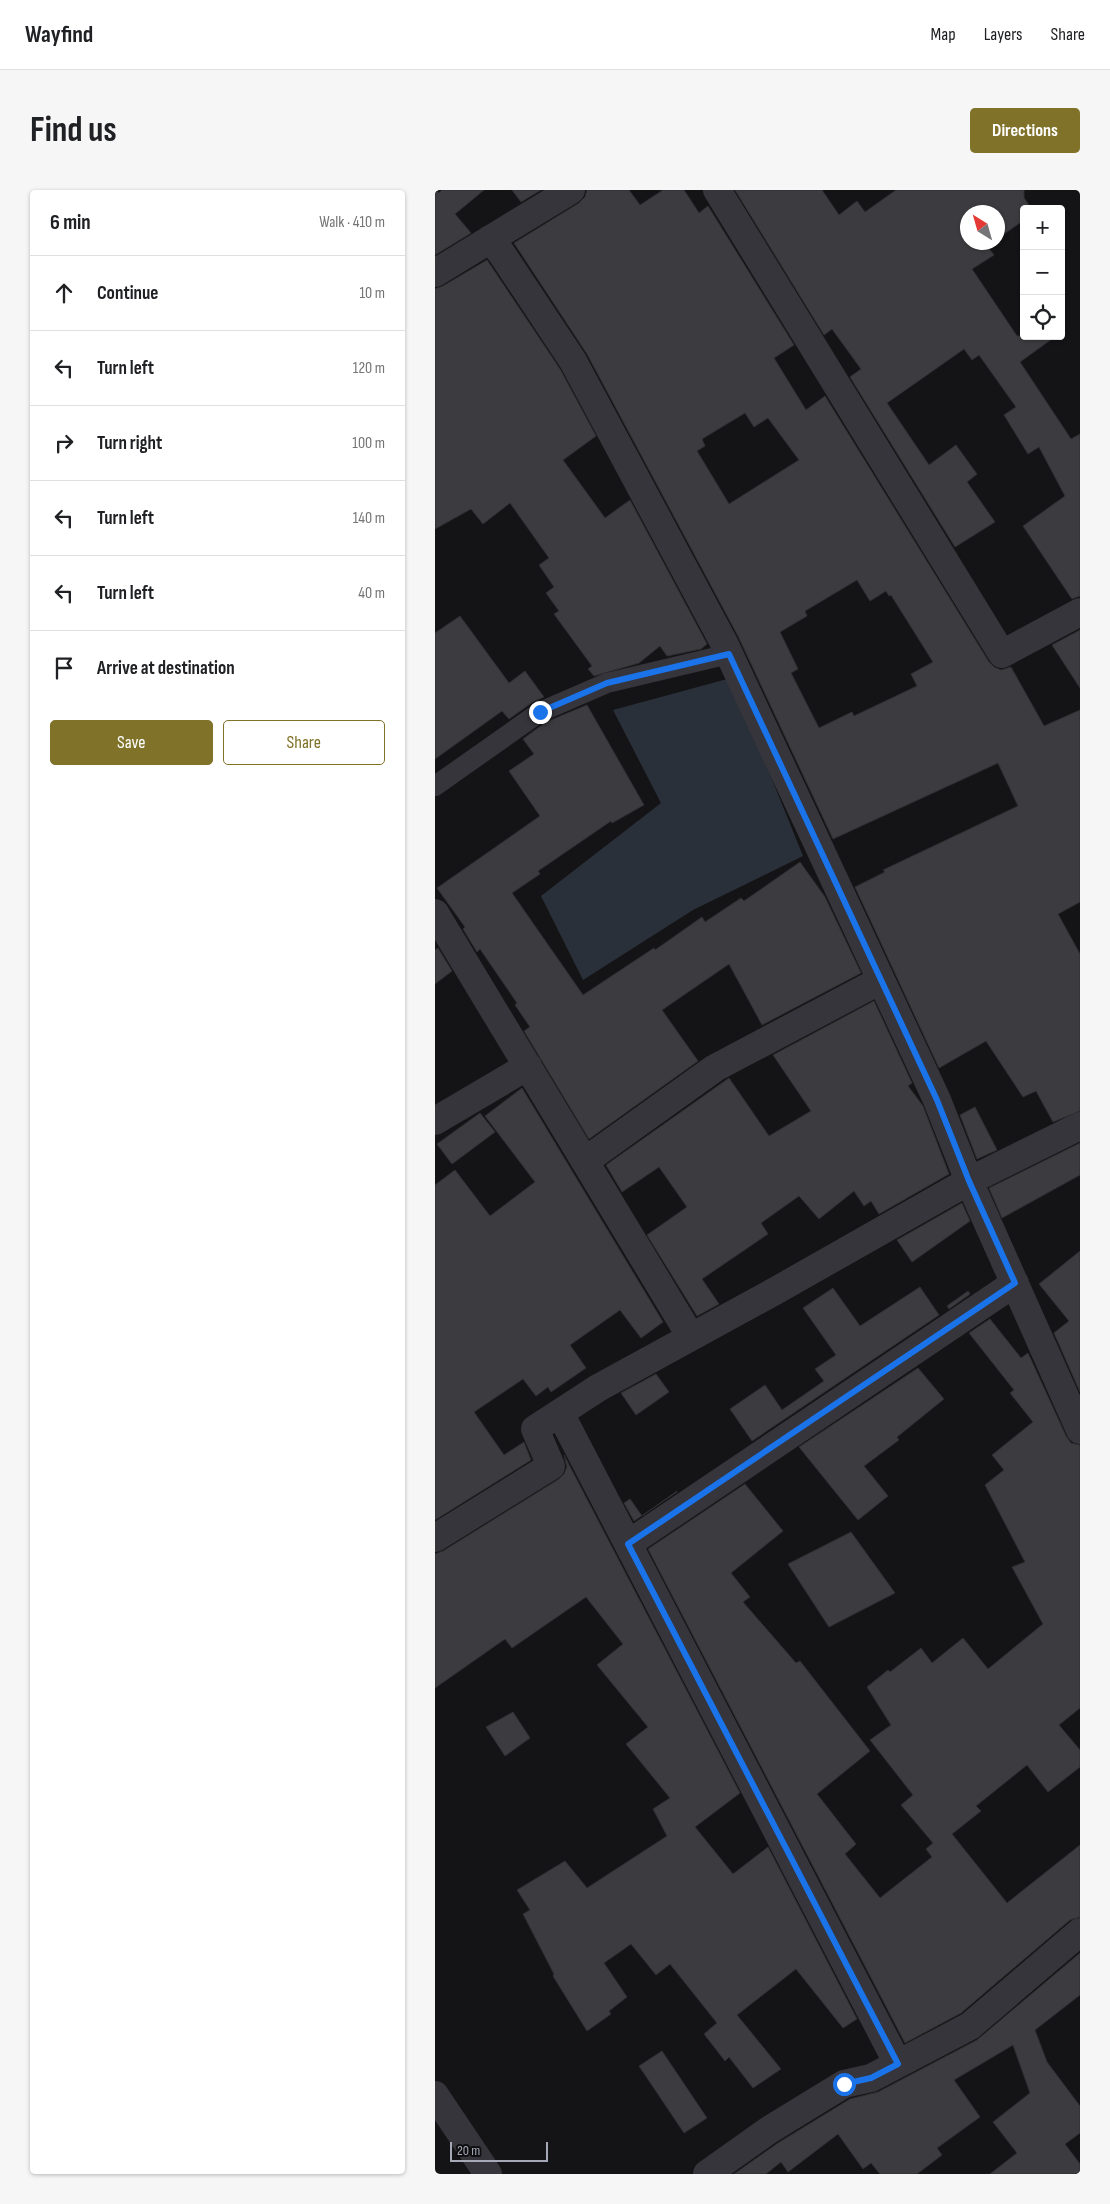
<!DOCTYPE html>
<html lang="en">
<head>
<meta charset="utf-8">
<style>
  :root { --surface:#fff; --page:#f6f6f6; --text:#202124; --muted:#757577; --line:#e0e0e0; --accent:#807228 }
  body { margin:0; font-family:"Sofia Sans Condensed",sans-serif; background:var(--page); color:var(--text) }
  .controls { position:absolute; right:15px; top:15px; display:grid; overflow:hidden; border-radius:5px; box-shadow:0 1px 4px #0004 }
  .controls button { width:45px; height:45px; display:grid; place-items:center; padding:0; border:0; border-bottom:1px solid var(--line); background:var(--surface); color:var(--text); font:25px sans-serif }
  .compass { position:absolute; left:525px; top:15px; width:45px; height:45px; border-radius:50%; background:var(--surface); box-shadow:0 1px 4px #0004; rotate:323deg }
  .scale { position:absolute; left:15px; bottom:12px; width:98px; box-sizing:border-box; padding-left:5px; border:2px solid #a5a8b6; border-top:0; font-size:14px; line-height:18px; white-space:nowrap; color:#a5a8b6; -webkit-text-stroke:4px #0f0f11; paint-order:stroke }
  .stop { position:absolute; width:15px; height:15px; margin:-11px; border:4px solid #1a73e8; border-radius:50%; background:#fff }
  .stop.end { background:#1a73e8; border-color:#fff; box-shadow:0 1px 5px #0008 }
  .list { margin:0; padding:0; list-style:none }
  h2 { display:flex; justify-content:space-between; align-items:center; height:65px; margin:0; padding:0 20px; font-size:21px }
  h2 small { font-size:16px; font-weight:400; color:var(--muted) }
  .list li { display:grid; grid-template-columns:32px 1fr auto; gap:15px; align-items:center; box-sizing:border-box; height:75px; padding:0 20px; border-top:1px solid var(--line) }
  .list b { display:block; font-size:19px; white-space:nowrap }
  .list em { font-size:16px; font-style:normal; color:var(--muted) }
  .actions { display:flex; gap:10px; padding:15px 20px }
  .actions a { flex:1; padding:11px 0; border:1px solid var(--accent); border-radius:5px; text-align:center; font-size:18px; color:var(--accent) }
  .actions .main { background:var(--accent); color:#fff }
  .icon { flex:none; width:28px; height:28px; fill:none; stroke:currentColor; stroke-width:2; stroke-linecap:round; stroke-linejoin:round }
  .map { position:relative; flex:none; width:645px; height:1984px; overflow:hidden; border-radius:5px }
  header { display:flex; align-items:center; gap:30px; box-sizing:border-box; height:70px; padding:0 25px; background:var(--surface); border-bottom:1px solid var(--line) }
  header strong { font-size:24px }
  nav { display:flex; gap:28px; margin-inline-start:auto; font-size:18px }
  .intro { display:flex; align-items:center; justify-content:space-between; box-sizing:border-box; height:120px; padding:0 30px }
  h1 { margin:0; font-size:35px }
  .button { padding:12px 22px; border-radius:5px; background:var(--accent); color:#fff; font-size:18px; font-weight:700 }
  main { display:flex; gap:30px; padding:0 30px }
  aside { flex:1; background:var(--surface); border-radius:5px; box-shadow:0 1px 4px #0004 }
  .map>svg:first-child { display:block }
  .water { fill:#2a303a }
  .building { fill:#3c3c40; stroke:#2f2e32; fill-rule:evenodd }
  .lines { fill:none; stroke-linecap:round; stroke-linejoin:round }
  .lane { stroke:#35353b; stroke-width:20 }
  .street { stroke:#35353b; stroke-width:28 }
  .route { stroke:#1a73e8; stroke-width:6 }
</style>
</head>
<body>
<header>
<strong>Wayfind</strong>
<nav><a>Map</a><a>Layers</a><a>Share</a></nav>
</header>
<div class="intro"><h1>Find us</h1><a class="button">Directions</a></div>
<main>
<aside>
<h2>6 min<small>Walk · 410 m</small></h2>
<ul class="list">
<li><svg class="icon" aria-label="ahead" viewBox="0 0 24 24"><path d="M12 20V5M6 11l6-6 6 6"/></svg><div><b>Continue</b></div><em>10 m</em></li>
<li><svg class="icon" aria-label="left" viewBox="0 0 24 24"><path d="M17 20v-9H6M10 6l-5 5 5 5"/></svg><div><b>Turn left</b></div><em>120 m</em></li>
<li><svg class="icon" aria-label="right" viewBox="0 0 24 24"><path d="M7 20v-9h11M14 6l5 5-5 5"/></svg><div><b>Turn right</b></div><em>100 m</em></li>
<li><svg class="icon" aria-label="left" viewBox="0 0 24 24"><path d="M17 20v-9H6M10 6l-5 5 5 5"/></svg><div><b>Turn left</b></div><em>140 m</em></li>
<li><svg class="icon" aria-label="left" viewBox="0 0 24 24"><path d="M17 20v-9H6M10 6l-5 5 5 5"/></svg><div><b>Turn left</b></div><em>40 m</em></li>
<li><svg class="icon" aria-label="arrive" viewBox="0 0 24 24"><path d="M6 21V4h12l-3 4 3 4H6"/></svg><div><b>Arrive at destination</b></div></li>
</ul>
<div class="actions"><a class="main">Save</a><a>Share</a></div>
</aside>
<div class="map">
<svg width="645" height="1984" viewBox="0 0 645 1984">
  <rect width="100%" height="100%" fill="#141416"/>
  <path class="water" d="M296 488 368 666 258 720 148 790 106 706 226 613 178 520Z"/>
  <path class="building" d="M0 0 4 3 7 0H49L20 24 36 43 0 65Z
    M77 0H106L86 12Z
    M152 0H194L205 15 228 0H249L264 23 273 16 359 155 339 168 371 220 390 206 554 472 559 477 566 480 576 477 609 536 645 520V712L623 724 645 764V921L618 932 601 901 588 907 551 851 504 878 420 697 450 682 448 680 583 616 563 573 398 649 303 446 152 164 79 53 144 13 150 7ZM310 223 319 237 333 228 364 270 294 314 262 261 270 256 267 249ZM422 390 435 411 451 401 454 406 456 405 498 472 476 484 482 496 419 526 417 522 384 538 356 483 363 479 345 442 372 426 370 421Z
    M300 0H387L404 25 422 11 430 22 461 0H589V8L597 19H589V30L562 49V22H532V52H557L552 56 559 65 537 79 582 146H621L585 172 636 249 645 244V406L637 409 588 336 630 306 604 257 593 264 569 225 581 217 544 165 537 170 529 159 452 213 494 275 521 255 542 284 532 292 560 332 520 357 415 187 426 179 397 139 389 145Z
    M52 70 125 179 161 246 128 270 170 328 195 310 272 454 266 459 232 466 225 456 204 473 159 486 153 479 157 476 119 424 124 421 111 403 119 397 104 375 114 368 75 313 48 334 36 319 0 339V99L8 96Z
    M25 426 74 493 90 481 109 507 98 512 74 529 67 521 0 569V443Z
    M645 440V498L617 455Z
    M152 515 209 615 177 633 176 631 103 681 105 684 77 703 148 805 219 758 220 760 267 727 270 732 306 708 309 711 365 672 390 707 426 783 327 835 294 774 227 820 263 871 154 949 89 841 95 837 80 815 82 813 45 759 42 762 28 739 30 737 2 698 105 626 74 581 99 564 88 549 111 532Z
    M3 758 17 781 0 794V760Z
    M439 811 477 893 473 896 488 916 514 984 444 1024 436 1011 429 1016 419 1001 384 1029 364 1006 326 1033 333 1044 267 1089 284 1114 262 1126 212 1045 252 1017 224 977 187 1002 171 975 294 888 334 946 376 921 338 865Z
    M87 898 228 1132 206 1148 185 1120 135 1155 151 1178 116 1202 113 1197 101 1206 88 1189 39 1222 69 1265 89 1252 96 1270 0 1330V995L20 980 55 1026 100 992 50 926Z
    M540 917 562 960 542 969 525 925Z
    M45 923 60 942 17 974 2 954Z
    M645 953V985L567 1028 554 998Z
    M527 1013 535 1031 477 1072 462 1050Z
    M645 1061V1202L619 1143 634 1131 604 1094Z
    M485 1097 504 1125 317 1251 295 1219 330 1195 347 1220 389 1191 380 1179 401 1165 368 1118 398 1098 425 1136Z
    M533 1101 535 1104 514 1119 512 1116Z
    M555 1129 586 1168 593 1163 631 1246 636 1253 645 1255V1518L624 1535 645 1560V1577L613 1602 592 1575 541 1616 546 1621 517 1644 572 1713 645 1655V1727L635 1730 526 1823 470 1853 213 1359 310 1294 348 1341 296 1383 315 1407 308 1412 361 1473 365 1471 435 1561 382 1604 421 1654 410 1664 445 1708 497 1667 491 1659 498 1653 466 1615 478 1605 435 1550 456 1535 432 1497 453 1480 455 1482 486 1458 497 1473 528 1448 553 1479 608 1434 577 1377 590 1372 550 1295 569 1280 557 1265 598 1232 575 1203 579 1200 534 1143Z
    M483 1178 509 1209 462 1247 464 1250 429 1276 453 1306 423 1330 364 1257Z
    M221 1184 234 1202 201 1225 186 1203Z
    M129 1265 305 1603 260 1637 298 1684 333 1657 422 1829 408 1838 361 1779 302 1825 346 1879 318 1898 294 1867 290 1871 269 1844 282 1833 235 1774 221 1785 196 1754 169 1773 192 1807 174 1821 176 1824 152 1841 118 1786 119 1784 88 1724 95 1720 82 1700 130 1671 152 1698 232 1646 218 1619 235 1608 191 1554 213 1537 162 1475 188 1454 151 1407 77 1458 70 1449 0 1498V1364L8 1361 124 1289 129 1284 132 1277Z
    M242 1301V1302L199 1331 189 1313 195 1309 207 1326Z
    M416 1342 460 1403 394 1437 353 1374Z
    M78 1522 95 1548 70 1566 51 1537Z
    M645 1763V1805L600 1840 612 1872 645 1916V1943L630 1954 645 1974V1984H555L582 1963 558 1932 595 1903 578 1855 519 1890 545 1927 502 1958 507 1965 482 1984H445L436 1973 428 1979 403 1944 353 1982 346 1972 331 1984H299L343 1953 415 1909 443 1902 542 1850Z
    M227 1861 272 1928 249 1943 204 1876Z"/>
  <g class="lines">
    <path class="lane" d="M0 596 105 522 172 493 294 464"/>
    <path class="street" d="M282 0 567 464 645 422
      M55 49 67 64 138 171 289 453 502 910 534 991 645 936
      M0 83 136 0
      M0 723 256 1147
      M0 931 93 876
      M150 971 280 878 446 790
      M125 1223 463 1874
      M0 1348 116 1276 100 1239 163 1198 342 1100 534 991 645 1240
      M193 1354 580 1093
      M0 1905 53 1984
      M272 1984 334 1940 409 1894 436 1888 535 1836 645 1742"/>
  </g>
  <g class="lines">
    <path class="route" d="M105 522 172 493 294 464 502 910 534 991 580 1093 193 1354 463 1874 436 1888 409 1894"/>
  </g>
</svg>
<div class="controls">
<button>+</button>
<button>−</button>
<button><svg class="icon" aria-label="locate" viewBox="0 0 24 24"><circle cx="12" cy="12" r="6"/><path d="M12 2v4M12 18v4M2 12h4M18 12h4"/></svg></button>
</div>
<svg class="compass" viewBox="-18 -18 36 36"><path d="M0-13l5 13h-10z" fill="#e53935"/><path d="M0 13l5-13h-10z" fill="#757577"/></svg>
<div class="scale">20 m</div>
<div class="stop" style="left:409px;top:1894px"></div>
<div class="stop end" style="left:105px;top:522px"></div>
</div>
</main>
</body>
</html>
